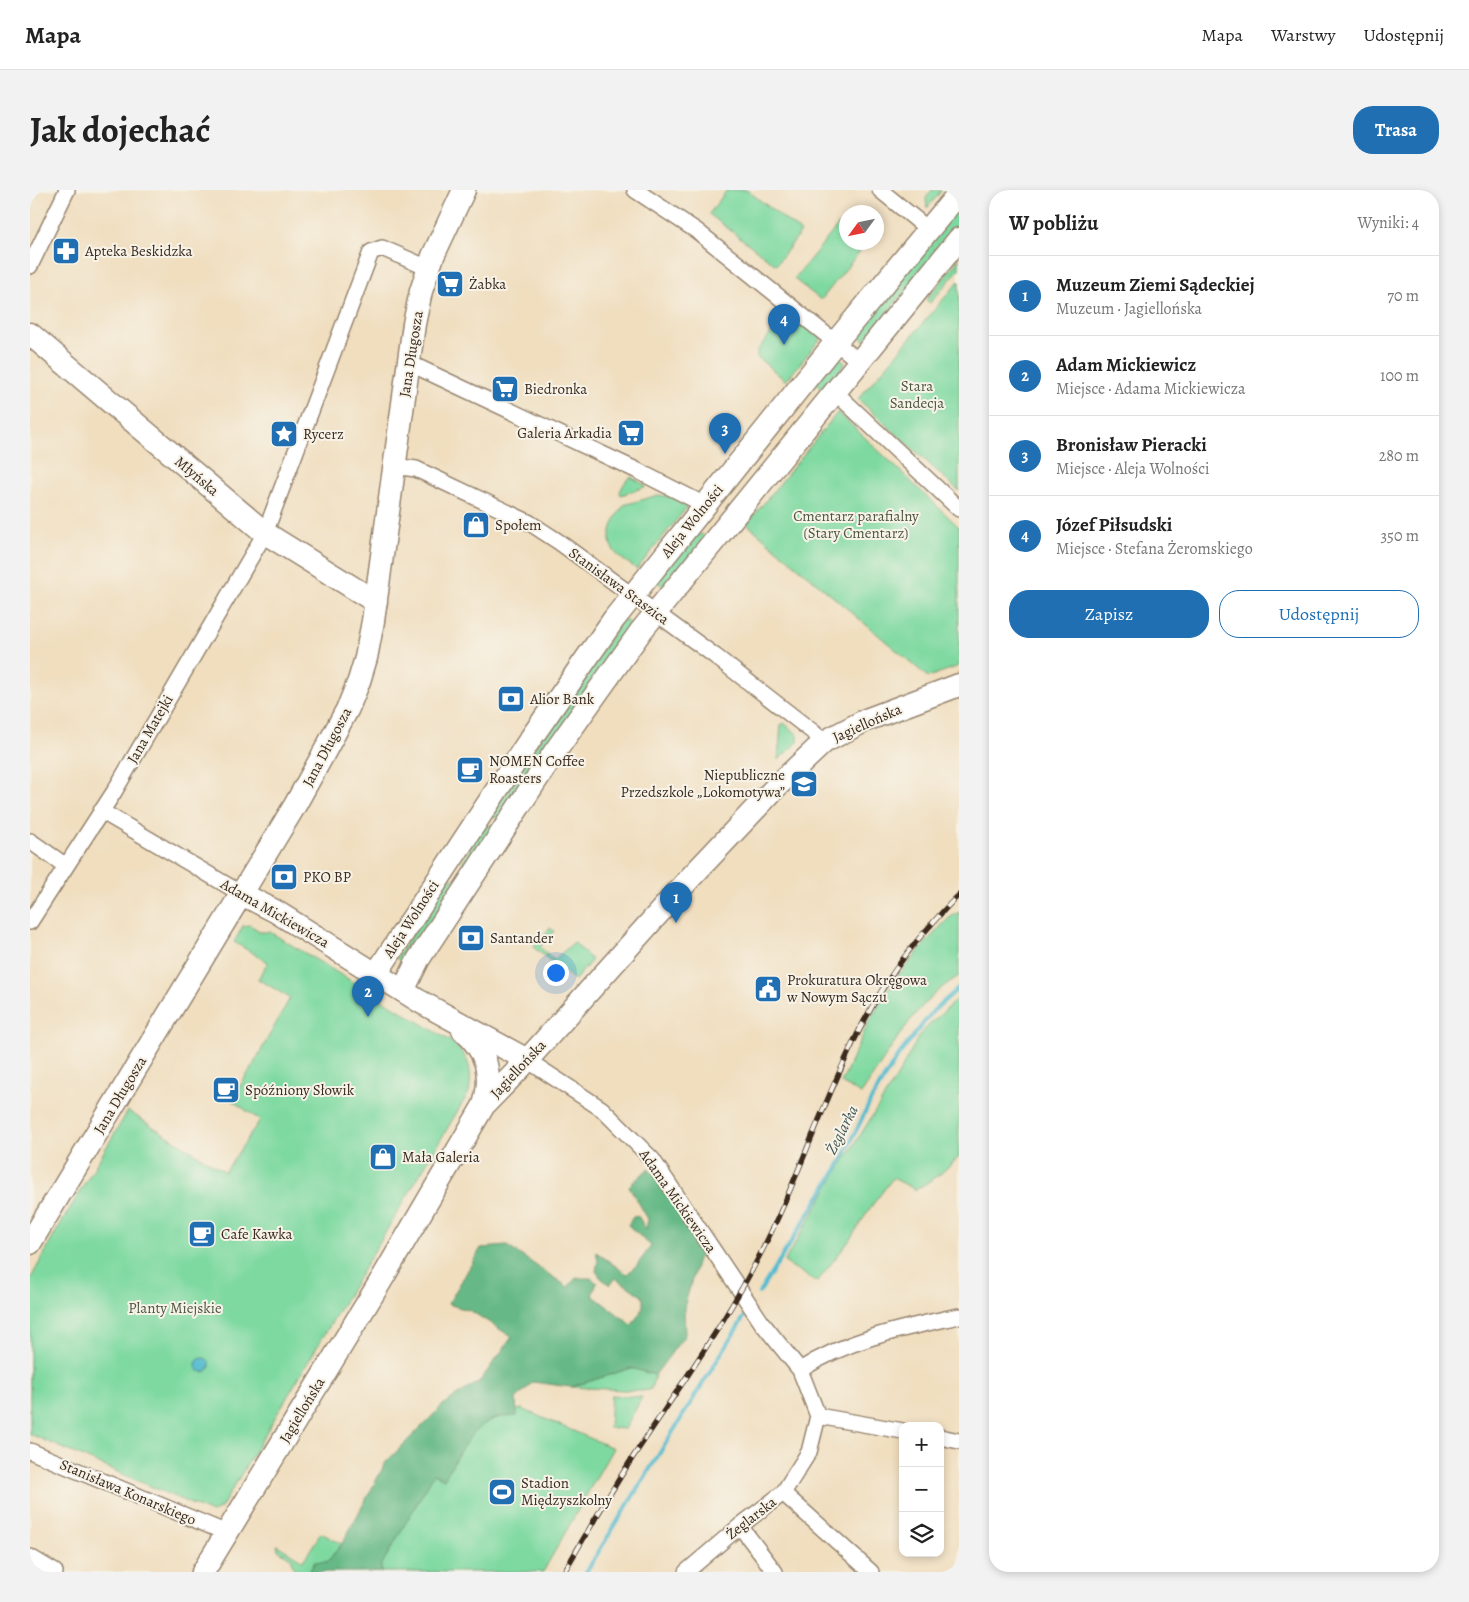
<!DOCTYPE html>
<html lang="pl">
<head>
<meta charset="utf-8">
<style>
  :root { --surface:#fff; --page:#f2f2f2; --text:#222; --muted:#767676; --line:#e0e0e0; --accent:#1f6fb2 }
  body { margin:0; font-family:Alegreya,serif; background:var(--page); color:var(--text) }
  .controls { position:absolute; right:15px; bottom:15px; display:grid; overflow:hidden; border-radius:10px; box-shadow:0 2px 8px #0003 }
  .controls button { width:45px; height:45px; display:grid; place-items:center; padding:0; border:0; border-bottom:1px solid var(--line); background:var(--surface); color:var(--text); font:25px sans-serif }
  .compass { position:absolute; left:809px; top:15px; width:45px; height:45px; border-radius:50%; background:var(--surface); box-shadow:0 2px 8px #0003; rotate:237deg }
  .you { position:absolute; left:525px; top:782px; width:18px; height:18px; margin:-12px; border:4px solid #fff; border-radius:50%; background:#1a73e8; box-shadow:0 0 0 8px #1a73e833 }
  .badge { display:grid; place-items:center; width:32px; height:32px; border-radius:50%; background:var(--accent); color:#fff; font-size:16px; font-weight:700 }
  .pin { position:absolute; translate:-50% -41px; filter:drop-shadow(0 1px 2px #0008) }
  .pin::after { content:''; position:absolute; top:26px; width:18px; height:15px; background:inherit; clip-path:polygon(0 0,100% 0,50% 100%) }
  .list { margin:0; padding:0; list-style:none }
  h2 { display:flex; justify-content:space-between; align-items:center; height:65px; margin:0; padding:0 20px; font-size:21px }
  h2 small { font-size:16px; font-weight:400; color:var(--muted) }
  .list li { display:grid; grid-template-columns:32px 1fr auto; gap:15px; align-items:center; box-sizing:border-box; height:80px; padding:0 20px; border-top:1px solid var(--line) }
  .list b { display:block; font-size:19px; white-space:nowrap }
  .list p { margin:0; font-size:16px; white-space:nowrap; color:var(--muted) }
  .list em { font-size:16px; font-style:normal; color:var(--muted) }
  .actions { display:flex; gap:10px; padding:15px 20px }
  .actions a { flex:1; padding:11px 0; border:1px solid var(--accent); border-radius:20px; text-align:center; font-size:18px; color:var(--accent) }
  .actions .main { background:var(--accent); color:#fff }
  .icon { flex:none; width:28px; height:28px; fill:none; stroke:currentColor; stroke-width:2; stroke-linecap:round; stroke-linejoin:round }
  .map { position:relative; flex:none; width:929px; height:1382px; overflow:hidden; border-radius:20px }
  header { display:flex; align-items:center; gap:30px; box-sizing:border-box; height:70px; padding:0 25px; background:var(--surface); border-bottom:1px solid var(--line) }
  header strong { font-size:24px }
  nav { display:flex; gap:28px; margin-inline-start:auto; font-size:18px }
  .intro { display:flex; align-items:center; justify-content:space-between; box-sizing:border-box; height:120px; padding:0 30px }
  h1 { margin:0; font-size:35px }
  .button { padding:12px 22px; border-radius:20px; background:var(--accent); color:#fff; font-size:18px; font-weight:700 }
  main { display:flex; gap:30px; padding:0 30px }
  aside { flex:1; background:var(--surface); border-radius:20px; box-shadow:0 2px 8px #0003 }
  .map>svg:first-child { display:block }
  .green { fill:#7ed9a0; stroke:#5c825f }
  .forest { fill:#66b986; stroke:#507252 }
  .water { fill:#52bbcf; stroke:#467276 }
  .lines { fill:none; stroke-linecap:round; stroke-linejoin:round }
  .stream { stroke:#52bbcf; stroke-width:4 }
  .street-casing { stroke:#96846e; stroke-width:18 }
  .secondary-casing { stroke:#96846e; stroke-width:25 }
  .street { stroke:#fff; stroke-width:15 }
  .secondary { stroke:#fff; stroke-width:22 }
  .rail-casing { stroke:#3b2a1e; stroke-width:5.5 }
  .rail { stroke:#f7f3e8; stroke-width:4; stroke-dasharray:11; stroke-linecap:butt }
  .labels { text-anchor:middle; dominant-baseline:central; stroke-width:4; stroke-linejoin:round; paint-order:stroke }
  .poi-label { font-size:15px; fill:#3b2a1e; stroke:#f7f3e8; text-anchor:start }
  .street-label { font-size:15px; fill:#3b2a1e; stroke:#f7f3e8 }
  .park-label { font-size:15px; fill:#4c563e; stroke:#f7f3e8 }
  .water-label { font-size:16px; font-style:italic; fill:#425653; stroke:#f7f3e8 }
</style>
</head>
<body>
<header>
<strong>Mapa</strong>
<nav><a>Mapa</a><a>Warstwy</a><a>Udostępnij</a></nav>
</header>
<div class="intro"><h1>Jak dojechać</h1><a class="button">Trasa</a></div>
<main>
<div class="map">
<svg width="929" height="1382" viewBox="0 0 929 1382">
  <rect width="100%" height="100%" fill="#f7f3e8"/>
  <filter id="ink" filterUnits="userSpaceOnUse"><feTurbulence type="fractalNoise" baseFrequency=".02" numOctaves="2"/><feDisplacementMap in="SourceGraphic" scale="10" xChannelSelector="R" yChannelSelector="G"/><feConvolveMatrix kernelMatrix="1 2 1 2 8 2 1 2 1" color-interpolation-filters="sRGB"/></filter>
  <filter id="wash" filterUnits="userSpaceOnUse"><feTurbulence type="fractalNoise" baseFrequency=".0096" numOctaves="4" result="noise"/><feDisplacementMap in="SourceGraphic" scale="20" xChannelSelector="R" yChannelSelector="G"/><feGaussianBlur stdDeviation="1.12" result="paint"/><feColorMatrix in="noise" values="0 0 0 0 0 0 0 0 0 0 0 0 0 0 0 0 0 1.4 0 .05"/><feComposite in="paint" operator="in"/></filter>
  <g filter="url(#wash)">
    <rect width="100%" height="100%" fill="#f0debf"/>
    <path class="green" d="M697 0H717L771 42 746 75 679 24Z
      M902 0H912L897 18 896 8Z
      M929 14V36L834 151 825 142Z
      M809 34 816 40V52L832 53 835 55 791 110 764 89Z
      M929 69V79L900 113 896 110Z
      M929 91V301L828 209Z
      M762 123 792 147 756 191 727 167V161L756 124Z
      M807 167 813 170 815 173 795 202 785 192Z
      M808 222 929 337V476L898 487 717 334Z
      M601 287 615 295V297L591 305 590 302C592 297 596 289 601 287Z
      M628 305 643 307 658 316 607 379C600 374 590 369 585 362 573 349 585 327 594 315Z
      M664 342 670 345 672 344 677 348 635 398 625 390Z
      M593 429 605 437 472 630 458 625Z
      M754 533 768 545V552L748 570 751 535Z
      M453 634 467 637 437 676 432 672Z
      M420 688 424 689 427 692 377 776 366 768Z
      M929 722V786C884 812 859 863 831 904L811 893 840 829 866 788 898 750 919 728Z
      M220 735 231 742H240L419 850C439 866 443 878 439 902L191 1318 182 1323 0 1244V1090L26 1042 98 921 195 982 230 930 201 910 222 877 260 808 228 789 238 772 204 752 213 736Z
      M520 738 524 741 510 757 524 770 544 752 562 770 545 790 503 757Z
      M929 807V967L910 984 886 1000 863 988 840 1018 819 1051 787 1092 754 1072 809 979 868 885 888 848 894 840Z
      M601 1178 625 1185 621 1199 613 1201 541 1197Z
      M581 1205 612 1207 595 1239 579 1238Z
      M492 1219 583 1258 513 1382H342L398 1279 459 1225Z
      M291 1343 312 1354 297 1372H285L279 1382H266L262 1374V1369L248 1360 247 1355 273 1371Z"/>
    <path class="forest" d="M618 979 630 990 671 1051 674 1061 668 1069 654 1117 655 1145 625 1185 601 1178 541 1197 503 1192 486 1209 487 1226C481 1227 473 1226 467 1228 440 1236 428 1266 414 1289L404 1284 351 1376 352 1382H279L285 1372H297L312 1354 356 1272 415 1213 450 1191 482 1147 441 1121 418 1114 451 1058 477 1056 538 1097 546 1088H561L567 1093 562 1105 602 1135 613 1118V1107L586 1088 580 1095 571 1088 566 1081 568 1071 566 1062 597 1084 607 1075 621 1056 598 1035 603 1027 608 1026 616 1039 618 1029 599 996Z"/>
    <path class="water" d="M166 1175a7 7 0 1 1 14 0a7 7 0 1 1-14 0Z"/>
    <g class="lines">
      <path class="stream" d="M729 1103 810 974 842 908 868 866 903 821 929 798
        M556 1382 714 1127"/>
    </g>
  </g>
  <g filter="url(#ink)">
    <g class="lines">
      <g class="street-casing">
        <path id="street" d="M605 0 667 41 830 172
          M850 0 899 40
          M0 76 37 0
          M379 173 606 280 675 315
          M805 202 929 319
          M364 276 386 279 500 333 529 352 685 466 783 542 794 552
          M71 621 212 704
          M0 651 36 676
          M0 732 84 602 235 343 341 62 352 58 398 78
          M497 870 572 919 622 969 732 1133 770 1180 788 1226 779 1262 753 1303 710 1336 656 1382
          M770 1180C818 1149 874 1138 929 1126
          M788 1226 873 1241
          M910 1247 929 1251
          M0 1261 197 1343
          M753 1303 841 1382
          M710 1336 745 1382
          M0 1367 25 1382"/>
      </g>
      <g class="secondary-casing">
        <path id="secondary" d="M0 144 235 343 346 412
          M212 704 245 721 389 811 497 870
          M346 784 499 551 584 429 805 153 929 3
          M373 801 388 770 524 563 611 441 929 49
          M433 840C457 861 463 884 454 915
          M0 1053 264 617 289 572 318 518 329 491 336 468 343 431 384 134 391 101 403 66 434 0
          M173 1382 352 1089 454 915 491 877 661 687 746 597 794 552 836 530 929 495"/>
      </g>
      <use href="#street" class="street"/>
      <use href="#secondary" class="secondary"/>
      <g class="rail-casing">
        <path id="rail" d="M534 1382C557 1343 579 1304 603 1267 644 1205 687 1145 722 1080 784 966 810 835 899 737 909 726 918 715 929 705"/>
      </g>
      <use href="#rail" class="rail"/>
    </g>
  </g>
  <defs>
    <g id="pharmacy-square" transform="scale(1.4375)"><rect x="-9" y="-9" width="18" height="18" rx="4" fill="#1f6fb2" stroke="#f7f3e8"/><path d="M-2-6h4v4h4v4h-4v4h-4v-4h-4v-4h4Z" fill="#fff"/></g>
    <g id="supermarket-square" transform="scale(1.4375)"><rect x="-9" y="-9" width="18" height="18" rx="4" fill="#1f6fb2" stroke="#f7f3e8"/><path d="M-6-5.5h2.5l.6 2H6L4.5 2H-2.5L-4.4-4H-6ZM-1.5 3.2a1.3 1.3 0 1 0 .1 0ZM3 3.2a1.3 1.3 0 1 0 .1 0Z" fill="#fff"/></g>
    <g id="sight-square" transform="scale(1.4375)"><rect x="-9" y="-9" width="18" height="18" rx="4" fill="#1f6fb2" stroke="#f7f3e8"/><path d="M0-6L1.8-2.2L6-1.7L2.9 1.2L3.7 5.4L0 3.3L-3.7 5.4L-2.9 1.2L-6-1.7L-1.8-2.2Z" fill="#fff"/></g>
    <g id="shop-square" transform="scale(1.4375)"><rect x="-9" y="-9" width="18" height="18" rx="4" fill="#1f6fb2" stroke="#f7f3e8"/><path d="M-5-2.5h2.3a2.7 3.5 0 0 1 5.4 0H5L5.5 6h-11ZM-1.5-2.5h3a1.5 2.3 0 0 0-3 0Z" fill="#fff"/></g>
    <g id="bank-square" transform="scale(1.4375)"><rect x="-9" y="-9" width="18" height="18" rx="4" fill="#1f6fb2" stroke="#f7f3e8"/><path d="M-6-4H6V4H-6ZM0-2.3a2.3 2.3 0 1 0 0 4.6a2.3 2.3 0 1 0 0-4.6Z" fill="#fff"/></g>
    <g id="cafe-square" transform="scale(1.4375)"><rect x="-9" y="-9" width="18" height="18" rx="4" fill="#1f6fb2" stroke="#f7f3e8"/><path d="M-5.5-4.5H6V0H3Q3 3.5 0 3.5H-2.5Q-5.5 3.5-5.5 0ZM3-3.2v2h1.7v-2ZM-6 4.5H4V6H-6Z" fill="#fff"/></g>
    <g id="school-square" transform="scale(1.4375)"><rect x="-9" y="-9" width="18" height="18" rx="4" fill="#1f6fb2" stroke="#f7f3e8"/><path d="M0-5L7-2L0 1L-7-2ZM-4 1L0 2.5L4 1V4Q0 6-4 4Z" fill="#fff"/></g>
    <g id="civic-square" transform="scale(1.4375)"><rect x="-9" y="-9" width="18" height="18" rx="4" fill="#1f6fb2" stroke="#f7f3e8"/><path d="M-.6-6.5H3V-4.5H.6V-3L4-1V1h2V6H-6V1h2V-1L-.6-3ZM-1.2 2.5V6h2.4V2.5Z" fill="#fff"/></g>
    <g id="stadium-square" transform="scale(1.4375)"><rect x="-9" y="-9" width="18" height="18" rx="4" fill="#1f6fb2" stroke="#f7f3e8"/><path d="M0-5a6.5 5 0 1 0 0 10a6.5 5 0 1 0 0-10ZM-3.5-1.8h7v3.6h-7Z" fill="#fff"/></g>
  </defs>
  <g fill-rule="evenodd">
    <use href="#pharmacy-square" x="36" y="61"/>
    <use href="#supermarket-square" x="420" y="94"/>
    <use href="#supermarket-square" x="475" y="199"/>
    <use href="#supermarket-square" x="601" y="243"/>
    <use href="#sight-square" x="254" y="244"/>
    <use href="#shop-square" x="446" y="335"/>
    <use href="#bank-square" x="481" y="509"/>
    <use href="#cafe-square" x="440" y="580"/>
    <use href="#school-square" x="774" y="594"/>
    <use href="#bank-square" x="254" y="687"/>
    <use href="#bank-square" x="441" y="748"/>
    <use href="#civic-square" x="738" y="799"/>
    <use href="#cafe-square" x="196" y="900"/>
    <use href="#shop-square" x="353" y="967"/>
    <use href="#cafe-square" x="172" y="1044"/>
    <use href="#stadium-square" x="472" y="1302"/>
  </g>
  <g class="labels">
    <g class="poi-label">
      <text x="55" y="61">Apteka Beskidzka</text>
      <text x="439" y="94">Żabka</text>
      <text x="494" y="199">Biedronka</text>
      <text x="582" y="243" text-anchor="end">Galeria Arkadia</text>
      <text x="273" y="244">Rycerz</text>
      <text x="465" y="335">Społem</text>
      <text x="500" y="509">Alior Bank</text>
      <text x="459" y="571">NOMEN Coffee<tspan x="459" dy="17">Roasters</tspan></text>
      <text x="755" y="585" text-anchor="end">Niepubliczne<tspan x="755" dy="17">Przedszkole „Lokomotywa”</tspan></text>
      <text x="273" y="687">PKO BP</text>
      <text x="460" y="748">Santander</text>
      <text x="757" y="790">Prokuratura Okręgowa<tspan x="757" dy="17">w Nowym Sączu</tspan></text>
      <text x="215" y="900">Spóźniony Słowik</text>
      <text x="372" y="967">Mała Galeria</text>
      <text x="191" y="1044">Cafe Kawka</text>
      <text x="491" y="1293">Stadion<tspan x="491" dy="17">Międzyszkolny</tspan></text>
    </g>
    <g class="street-label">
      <text transform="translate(381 164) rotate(-81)">Jana Długosza</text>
      <text transform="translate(167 286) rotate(40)">Młyńska</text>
      <text transform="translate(662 331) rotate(-51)">Aleja Wolności</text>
      <text transform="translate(589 396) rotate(36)">Stanisława Staszica</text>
      <text transform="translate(837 533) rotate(-24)">Jagiellońska</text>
      <text transform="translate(120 539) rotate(-60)">Jana Matejki</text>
      <text transform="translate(297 557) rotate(-62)">Jana Długosza</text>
      <text transform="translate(245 723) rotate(30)">Adama Mickiewicza</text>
      <text transform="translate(381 729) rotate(-57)">Aleja Wolności</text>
      <text transform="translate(488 879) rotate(-47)">Jagiellońska</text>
      <text transform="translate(90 905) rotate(-59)">Jana Długosza</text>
      <text transform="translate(648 1011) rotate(55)">Adama Mickiewicza</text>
      <text transform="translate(272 1220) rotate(-59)">Jagiellońska</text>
      <text transform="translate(98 1302) rotate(23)">Stanisława Konarskiego</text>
      <text transform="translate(721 1328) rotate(-38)">Żeglarska</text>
    </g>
    <g class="park-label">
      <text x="887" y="196">Stara<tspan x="887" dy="17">Sandecja</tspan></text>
      <text x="826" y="326">Cmentarz parafialny<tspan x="826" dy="17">(Stary Cmentarz)</tspan></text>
      <text x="145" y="1118">Planty Miejskie</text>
    </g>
    <g class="water-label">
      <text transform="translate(812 940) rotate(-63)">Żeglarka</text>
    </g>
  </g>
</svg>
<div class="controls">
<button>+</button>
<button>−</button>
<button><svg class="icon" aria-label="layers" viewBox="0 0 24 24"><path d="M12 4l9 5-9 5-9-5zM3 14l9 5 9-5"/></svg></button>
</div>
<svg class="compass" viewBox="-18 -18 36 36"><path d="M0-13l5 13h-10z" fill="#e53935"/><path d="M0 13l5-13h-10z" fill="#767676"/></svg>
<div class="you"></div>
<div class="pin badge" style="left:646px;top:733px">1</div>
<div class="pin badge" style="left:338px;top:827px">2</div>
<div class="pin badge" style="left:695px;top:264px">3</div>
<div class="pin badge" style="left:754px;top:155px">4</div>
</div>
<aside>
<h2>W pobliżu<small>Wyniki: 4</small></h2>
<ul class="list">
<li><span class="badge">1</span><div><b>Muzeum Ziemi Sądeckiej</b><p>Muzeum · Jagiellońska</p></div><em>70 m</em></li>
<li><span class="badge">2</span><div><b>Adam Mickiewicz</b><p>Miejsce · Adama Mickiewicza</p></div><em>100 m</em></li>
<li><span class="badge">3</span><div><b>Bronisław Pieracki</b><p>Miejsce · Aleja Wolności</p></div><em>280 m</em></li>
<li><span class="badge">4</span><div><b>Józef Piłsudski</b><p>Miejsce · Stefana Żeromskiego</p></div><em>350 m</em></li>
</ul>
<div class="actions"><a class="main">Zapisz</a><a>Udostępnij</a></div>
</aside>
</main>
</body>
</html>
